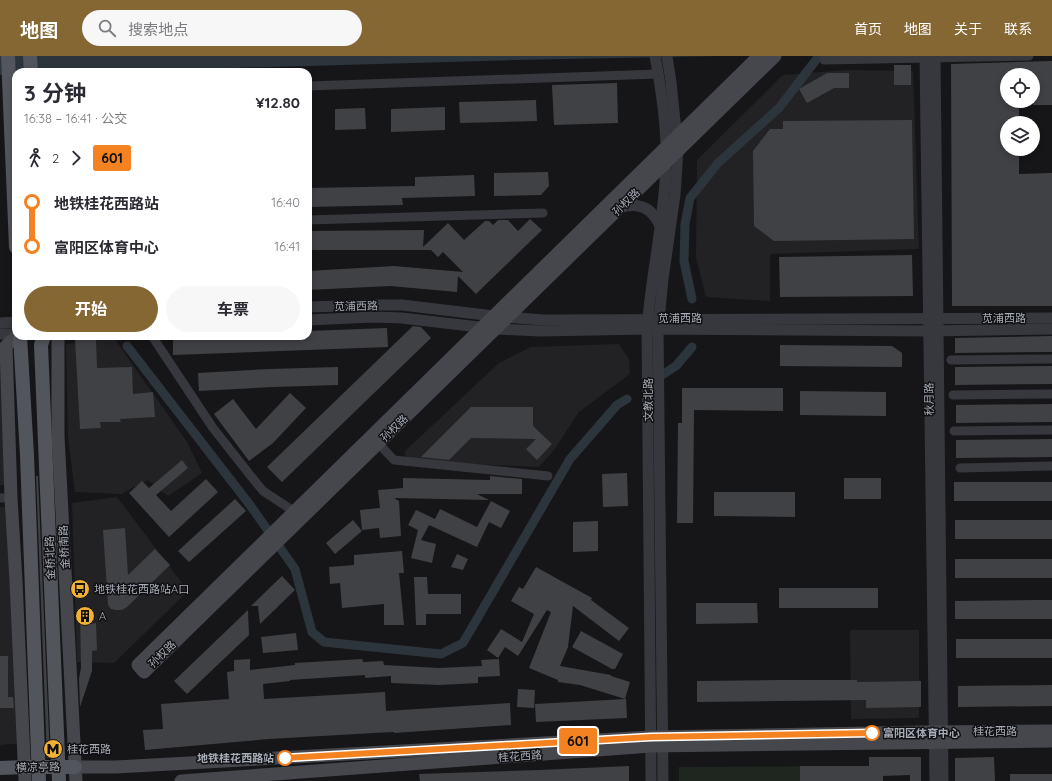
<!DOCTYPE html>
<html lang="zh">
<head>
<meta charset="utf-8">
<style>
  body { margin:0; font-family:Quicksand,"Noto Sans SC",sans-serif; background:#f7f7f7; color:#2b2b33; height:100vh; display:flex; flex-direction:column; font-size:15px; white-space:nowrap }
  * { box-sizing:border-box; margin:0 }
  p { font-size:13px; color:#7c7c81 }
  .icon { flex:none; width:22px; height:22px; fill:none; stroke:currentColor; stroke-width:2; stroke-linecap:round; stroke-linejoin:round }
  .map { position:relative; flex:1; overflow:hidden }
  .panel { position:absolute; left:12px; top:12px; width:300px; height:272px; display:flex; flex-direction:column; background:#fff; border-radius:12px; box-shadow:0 2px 6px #0003 }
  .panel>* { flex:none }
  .badge { padding:0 8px; border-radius:3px; font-size:14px; line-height:26px }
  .fabs { position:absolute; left:1000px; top:12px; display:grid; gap:8px }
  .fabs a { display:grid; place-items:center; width:40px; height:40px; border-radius:50%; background:#fff; box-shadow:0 2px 6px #0003; font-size:20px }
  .map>.badge { position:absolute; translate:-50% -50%; box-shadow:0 0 0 2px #fff }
  .legs { display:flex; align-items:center; gap:6px; height:44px; padding:0 12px; font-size:13px }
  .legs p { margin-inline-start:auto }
  .head { display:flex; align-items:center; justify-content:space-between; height:68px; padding:0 12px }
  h1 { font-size:22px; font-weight:700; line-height:30px }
  .cta { display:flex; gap:8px; margin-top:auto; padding:8px 12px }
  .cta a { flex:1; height:46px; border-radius:24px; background:#856733; color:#fff; font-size:16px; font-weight:700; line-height:46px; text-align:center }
  .cta a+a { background:#f7f7f7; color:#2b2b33 }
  ul { padding:0 12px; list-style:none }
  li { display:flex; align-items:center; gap:14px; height:44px; font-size:15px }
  li i { display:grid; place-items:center; width:6px; height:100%; margin:0 5px; background:currentColor }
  li i::after { content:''; width:10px; height:10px; margin:-5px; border:3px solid; border-radius:50%; background:#fff }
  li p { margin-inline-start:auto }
  li:first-child i { background:linear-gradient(#0000 50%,currentColor 0) }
  li:last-child i { background:linear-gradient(currentColor 50%,#0000 0) }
  header { display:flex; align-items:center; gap:24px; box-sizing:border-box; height:56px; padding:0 20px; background:#856733; color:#fff }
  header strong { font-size:19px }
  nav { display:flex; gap:22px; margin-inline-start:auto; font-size:14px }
  .search { width:280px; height:36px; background:#f7f7f7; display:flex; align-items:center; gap:10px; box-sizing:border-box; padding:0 14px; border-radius:22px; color:#7c7c81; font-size:15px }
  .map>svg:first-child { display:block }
</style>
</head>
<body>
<header>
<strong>地图</strong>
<div class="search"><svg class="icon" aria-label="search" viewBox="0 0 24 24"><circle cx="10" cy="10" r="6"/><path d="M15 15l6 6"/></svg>搜索地点</div>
<nav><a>首页</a><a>地图</a><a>关于</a><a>联系</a></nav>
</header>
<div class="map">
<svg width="1052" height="725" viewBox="0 0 1052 725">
  <rect width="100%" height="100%" fill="#161618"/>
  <g fill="#222225">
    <polygon points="847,14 913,15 919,193 770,198 770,245 706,241 696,201 697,104 783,19"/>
    <polygon points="114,282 187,386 202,417 168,440 148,424 121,438 75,436 68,381 66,288"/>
    <polygon points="0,285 8,429 0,429"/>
    <polygon points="619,288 629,303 630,318 579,356 554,394 539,411 408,405 404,396 499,307 531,291"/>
    <polygon points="117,441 188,535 114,607 77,606 72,447"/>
    <polygon points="0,451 10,451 22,687 0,689"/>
    <polygon points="850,574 919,574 919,662 851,663"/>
  </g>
  <polygon fill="#1e261f" points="860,710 859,725 679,725 679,711"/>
  <polygon fill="#2c353c" points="0,0 717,0 515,4 93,16 16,16 16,18 0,19"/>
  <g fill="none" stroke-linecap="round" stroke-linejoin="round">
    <g stroke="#2c353c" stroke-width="9">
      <polyline points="692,243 684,205 685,168 690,142 718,107 779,52 819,0"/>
      <polyline points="127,290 250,449 295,513 312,576 324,586 441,598 463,587 570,403 617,349 627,343"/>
      <polyline points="662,319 676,310 692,291"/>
    </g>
  </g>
  <g fill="#404145">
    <polygon points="1052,5 1052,49 1033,49 1033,19 1007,19 1007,45 1019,45 1019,67 1007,67 1007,93 1019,93 1019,118 1052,117 1052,250 952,250 951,8"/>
    <rect x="894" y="9" width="17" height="20"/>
    <polygon points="827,17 849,17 849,32 834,32 807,47 799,33"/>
    <polygon points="617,27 618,67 554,69 552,29"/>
    <polygon points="536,44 537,65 460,67 459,46"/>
    <polygon points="445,51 445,74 391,76 391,53"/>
    <polygon points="365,52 366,73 335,74 335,53"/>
    <polygon points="912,64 914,183 774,185 754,170 753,95 770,73 783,73 783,65"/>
    <polygon points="548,116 549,130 541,139 494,140 494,117"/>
    <polygon points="474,119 475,140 402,142 403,149 308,151 308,132 415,130 415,121"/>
    <polygon points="530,163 542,174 476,238 458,220 457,236 390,230 308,234 308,215 394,210 463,216 443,196 438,201 431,194 308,194 308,175 424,174 423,191 448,167 464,184 485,165 489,165 493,169 498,164 508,164 518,175"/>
    <polygon points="912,199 913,240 780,241 779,201"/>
    <polygon points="413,270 421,271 431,282 282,426 267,411"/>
    <polygon points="387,272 388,291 173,299 173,281 308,280 308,275"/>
    <polygon points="1052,280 1052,296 955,297 955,282"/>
    <polygon points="96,282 97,312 132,311 133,338 153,336 155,361 120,363 121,366 100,366 101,372 80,373 75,283"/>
    <polygon points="780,289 892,290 902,297 902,311 780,310"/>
    <polygon points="1052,310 1052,328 955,329 955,311"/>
    <polygon points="338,311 338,329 273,331 199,335 198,317 269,313"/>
    <polygon points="682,332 783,332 783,355 694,354 693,467 677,467 678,367 682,367"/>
    <polygon points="800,335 886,336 886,360 800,359"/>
    <polygon points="290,337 306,352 273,387 249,405 214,358 233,343 256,373"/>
    <polygon points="1052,348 1052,366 956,367 956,349"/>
    <polygon points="471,351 533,351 533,370 552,388 537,404 526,393 536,383 471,382 449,404 421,401"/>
    <polygon points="1052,383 1052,401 956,402 956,384"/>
    <polygon points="182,404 188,412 156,439 171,455 206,423 218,436 169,481 129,437 142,425 149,432"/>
    <polygon points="627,417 628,450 603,451 602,418"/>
    <polygon points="36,420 38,420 50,702 47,702"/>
    <polygon points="490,420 522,423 522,438 477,438 489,444 394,442 399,445 401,480 380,482 379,472 362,474 360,454 380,452 378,434 403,432 403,422 490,424"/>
    <rect x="844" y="422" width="37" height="21"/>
    <rect x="954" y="426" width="98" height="19"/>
    <polygon points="714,436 795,436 795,461 714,460"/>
    <polygon points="235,443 246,455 189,506 178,495"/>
    <polygon points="491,445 510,455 501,472 489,466 477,491 429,469 421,484 436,488 432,507 411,502 418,474 408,469 416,454 435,463 440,453 477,471"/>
    <polygon points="353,464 362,475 335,498 326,487"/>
    <rect x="955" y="464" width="97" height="19"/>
    <polygon points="598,465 598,495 573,496 573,466"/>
    <polygon points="125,472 128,519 155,493 170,509 127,551 122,554 116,554 111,553 108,549 103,474"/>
    <polygon points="402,495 404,517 399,517 404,569 384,569 384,548 342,552 340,527 330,528 329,511 354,509 354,499"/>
    <polygon points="457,498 468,503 463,514 451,511"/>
    <rect x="955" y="503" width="97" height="19"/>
    <polygon points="536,511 592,542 591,544 629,572 619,585 573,550 568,591 560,610 611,619 611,620 630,626 625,643 580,629 558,626 558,624 529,612 551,556 547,554 518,600 505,591 498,602 487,594 501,573 522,586 534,558 511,545 519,531 523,533"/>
    <polygon points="282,520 295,534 260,568 258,550 251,550"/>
    <polygon points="414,521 427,521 428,538 461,538 461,558 426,558 426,569 416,569"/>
    <rect x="779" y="532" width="99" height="20"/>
    <polygon points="1037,544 1052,544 1052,563 955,563 955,545"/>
    <polygon points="696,547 757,547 758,567 696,568"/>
    <polygon points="80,553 90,553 91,568 96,567 97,594 92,595 92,615 80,651 79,623 81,612"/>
    <polygon points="248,554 249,579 187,638 174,625"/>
    <polygon points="581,575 623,598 615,613 612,613 572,591"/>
    <polygon points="296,577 298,594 263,597 261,581"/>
    <rect x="956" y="583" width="96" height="19"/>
    <polygon points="0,600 8,600 8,641 13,641 14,652 0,652"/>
    <polygon points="250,603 250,614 295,609 295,607 362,603 363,606 383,605 384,609 439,612 482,610 481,604 499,603 500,620 478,621 478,627 439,629 391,627 391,620 365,622 365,619 290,624 290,625 263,628 264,643 385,636 386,655 510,647 511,669 394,677 394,676 374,677 269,683 145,694 143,674 163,673 161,648 229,643 227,616 234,615 234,604"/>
    <polygon points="778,624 857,624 857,626 921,625 921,651 866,652 866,644 697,646 697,625"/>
    <polygon points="1052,629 1052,650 958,651 958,630"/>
    <polygon points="518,633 535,634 534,652 517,651"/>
    <polygon points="626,643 627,662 536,666 535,648"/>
    <polygon points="869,701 921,701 921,725 910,725 910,719 883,720 883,725 800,725 800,710 869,710"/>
    <polygon points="994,701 995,725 955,725 955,702"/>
    <polygon points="629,710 629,725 420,725 419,718 539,714"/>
    <rect x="1010" y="718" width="42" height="7"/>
  </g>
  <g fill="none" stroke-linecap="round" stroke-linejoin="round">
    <g stroke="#3d3f44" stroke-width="1.5" stroke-dasharray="2 3" stroke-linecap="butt">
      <polyline points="86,556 86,580"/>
      <polyline points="87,591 94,591 93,573"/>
      <polyline points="3,602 3,626"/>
    </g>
    <g stroke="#37383d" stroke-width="9">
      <polyline points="824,4 1029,0"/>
      <polyline points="308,30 658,18"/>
      <polyline points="308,164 543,157"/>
      <polyline points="152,280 213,372 250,419 263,435 295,456"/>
      <polyline points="951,304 1052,303"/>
      <polyline points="953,339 1052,338"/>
      <polyline points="954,375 1052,374"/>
      <polyline points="378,387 394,404 548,420"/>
      <polyline points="960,412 1052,410"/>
      <polyline points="0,442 11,442"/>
    </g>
    <g stroke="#37383d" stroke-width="11">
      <polyline points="925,0 935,725"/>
      <polyline points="935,0 943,725"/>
      <path d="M619,152C638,146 652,151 660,170"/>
      <polyline points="308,251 374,249 402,249 494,260 543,264 1052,262"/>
      <polyline points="308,264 373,261 402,262 496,273 541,275 647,273 928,275 1052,273"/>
      <polyline points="0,267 16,266"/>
      <polyline points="0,278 16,278"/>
      <path d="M651,725L647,273C651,217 665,162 666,106C667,74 661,32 655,0"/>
      <polyline points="663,725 658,274 663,223 675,139 678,94 671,26 667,0"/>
    </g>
    <g stroke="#45474d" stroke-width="13">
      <polyline points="759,0 138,609 144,616 775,0"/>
      <polyline points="17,280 6,290 11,442 16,525 25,725"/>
      <polyline points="58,280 58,380 76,725"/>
      <polyline points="75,711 116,711 651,681 923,676 1052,675"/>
      <polyline points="181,725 651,690 1052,685"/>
    </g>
    <g stroke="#53555c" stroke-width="14">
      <polyline points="8,0 16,191"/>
      <polyline points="30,0 31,16"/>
      <polyline points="20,280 27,399 39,725"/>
      <polyline points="44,280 41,289 59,725"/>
      <polyline points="0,712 25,711 75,711"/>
    </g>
  </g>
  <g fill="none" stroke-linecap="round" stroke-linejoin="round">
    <defs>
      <polyline id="line-1" points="285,702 651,681 872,677"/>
    </defs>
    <use href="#line-1" stroke="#fff" stroke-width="9"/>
    <use href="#line-1" stroke="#f58220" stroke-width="6"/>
  </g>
  <defs>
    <symbol id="bus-disc" viewBox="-11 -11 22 22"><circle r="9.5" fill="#f2b134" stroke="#111113"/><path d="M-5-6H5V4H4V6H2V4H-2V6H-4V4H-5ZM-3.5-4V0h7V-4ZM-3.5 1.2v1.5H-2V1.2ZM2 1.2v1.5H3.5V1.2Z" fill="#111"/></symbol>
    <symbol id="building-disc" viewBox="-11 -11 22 22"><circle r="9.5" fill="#f2b134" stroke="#111113"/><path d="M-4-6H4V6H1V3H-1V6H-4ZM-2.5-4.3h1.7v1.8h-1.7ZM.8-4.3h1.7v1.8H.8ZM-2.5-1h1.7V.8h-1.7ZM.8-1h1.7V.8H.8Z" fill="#111"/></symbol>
    <symbol id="metro-disc" viewBox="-11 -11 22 22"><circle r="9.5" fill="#f2b134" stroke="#111113"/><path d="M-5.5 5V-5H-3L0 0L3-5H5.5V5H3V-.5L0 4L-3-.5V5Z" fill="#111"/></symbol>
  </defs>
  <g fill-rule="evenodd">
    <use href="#bus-disc" x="69" y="522" width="22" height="22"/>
    <use href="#building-disc" x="74" y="549" width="22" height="22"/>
    <use href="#metro-disc" x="42" y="682" width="22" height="22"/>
  </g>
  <g fill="#fff" stroke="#f58220" stroke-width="2">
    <circle cx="872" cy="677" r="7"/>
    <circle cx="285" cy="702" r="7"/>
  </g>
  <g text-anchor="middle" stroke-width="3" stroke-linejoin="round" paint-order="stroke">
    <g font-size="11" fill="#a8adb8" stroke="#111113">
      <text transform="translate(626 146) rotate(-44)" y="4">孙权路</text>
      <text transform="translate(356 250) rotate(-1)" y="4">苋浦西路</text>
      <text x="680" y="266">苋浦西路</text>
      <text x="1004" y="266">苋浦西路</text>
      <text transform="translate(929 343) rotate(-91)" y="4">秋月路</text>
      <text transform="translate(648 344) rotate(-90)" y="4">文教北路</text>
      <text transform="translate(394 372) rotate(-44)" y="4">孙权路</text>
      <text transform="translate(64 491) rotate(-93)" y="4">金桥南路</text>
      <text transform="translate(50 502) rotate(-92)" y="4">金桥北路</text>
      <text transform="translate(162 598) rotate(-44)" y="4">孙权路</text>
      <text x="995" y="679">桂花西路</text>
      <text transform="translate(520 700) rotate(-4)" y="4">桂花西路</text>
      <text transform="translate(38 711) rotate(-1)" y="4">横凉亭路</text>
    </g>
    <g font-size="11" fill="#a8adb8" stroke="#111113" text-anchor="start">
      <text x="94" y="537">地铁桂花西路站A口</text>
      <text x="99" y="564">A</text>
      <text x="67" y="697">桂花西路</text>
    </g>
    <g font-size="11" font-weight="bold" fill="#a8adb8" stroke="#111113" text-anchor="start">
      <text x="883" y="681">富阳区体育中心</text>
      <text x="274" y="706" text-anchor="end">地铁桂花西路站</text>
    </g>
  </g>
</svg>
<div class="fabs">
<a><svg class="icon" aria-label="locate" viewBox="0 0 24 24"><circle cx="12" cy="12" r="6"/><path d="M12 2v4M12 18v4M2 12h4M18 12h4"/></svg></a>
<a><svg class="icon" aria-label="layers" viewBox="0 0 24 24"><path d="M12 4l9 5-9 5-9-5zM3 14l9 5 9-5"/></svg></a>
</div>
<b class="badge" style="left:578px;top:685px;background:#f58220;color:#111">601</b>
<section class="panel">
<div class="head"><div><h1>3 分钟</h1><p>16:38 – 16:41 · 公交</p></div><b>¥12.80</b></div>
<div class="legs"><svg class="icon" aria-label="walk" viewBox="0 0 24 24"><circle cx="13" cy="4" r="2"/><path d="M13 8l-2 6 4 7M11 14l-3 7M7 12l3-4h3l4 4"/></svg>2<svg class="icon" aria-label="forward" viewBox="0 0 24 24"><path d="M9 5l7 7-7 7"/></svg><b class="badge" style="background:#f58220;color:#111">601</b></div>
<ul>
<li><i style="color:#f58220"></i><b>地铁桂花西路站</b><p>16:40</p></li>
<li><i style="color:#f58220"></i><b>富阳区体育中心</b><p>16:41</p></li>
</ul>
<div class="cta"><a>开始</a><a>车票</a></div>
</section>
</div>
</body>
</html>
